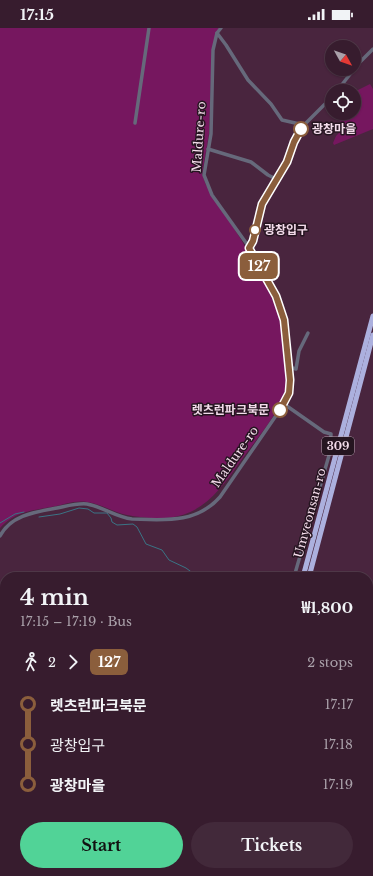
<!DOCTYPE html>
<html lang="en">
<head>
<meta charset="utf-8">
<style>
  body { margin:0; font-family:"Libre Baskerville","Noto Sans KR",serif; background:#42293a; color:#f1f3f6; height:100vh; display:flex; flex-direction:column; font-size:15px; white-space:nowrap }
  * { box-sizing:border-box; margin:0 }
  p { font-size:13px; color:#aaa1aa }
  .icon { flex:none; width:22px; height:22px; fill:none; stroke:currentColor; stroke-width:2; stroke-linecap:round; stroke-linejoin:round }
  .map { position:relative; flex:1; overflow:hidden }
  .details { position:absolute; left:0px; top:544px; width:373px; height:304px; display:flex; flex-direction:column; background:#371c2e; border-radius:16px 16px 0 0; box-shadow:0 1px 3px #0004,0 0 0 1px #513a4a }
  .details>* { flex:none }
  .badge { padding:0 8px; border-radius:6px; font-size:14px; line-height:26px }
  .needle { width:26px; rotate:130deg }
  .fabs { position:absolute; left:325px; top:12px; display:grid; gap:8px }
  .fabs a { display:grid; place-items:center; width:36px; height:36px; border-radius:50%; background:#371c2e; box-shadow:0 1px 3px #0004,0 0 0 1px #513a4a; font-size:20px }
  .map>.badge { position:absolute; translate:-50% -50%; box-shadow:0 0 0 2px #fff }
  .legs { display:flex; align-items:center; gap:6px; height:44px; padding:0 20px; font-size:13px }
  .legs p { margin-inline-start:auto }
  .overview { display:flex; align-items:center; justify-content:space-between; height:68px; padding:0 20px }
  h1 { font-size:22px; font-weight:700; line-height:30px }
  .primary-button { display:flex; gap:8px; margin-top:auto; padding:8px 20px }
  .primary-button a { flex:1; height:46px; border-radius:24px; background:#51d397; color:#111; font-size:16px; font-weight:700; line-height:46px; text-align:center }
  .primary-button a+a { background:#42293a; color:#f1f3f6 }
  ul { padding:0 20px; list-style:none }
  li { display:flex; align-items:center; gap:14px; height:40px; font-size:15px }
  li i { display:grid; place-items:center; width:6px; height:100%; margin:0 5px; background:currentColor }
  li i::after { content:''; width:10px; height:10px; margin:-5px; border:3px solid; border-radius:50%; background:#371c2e }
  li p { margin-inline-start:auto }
  li:first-child i { background:linear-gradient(#0000 50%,currentColor 0) }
  li:last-child i { background:linear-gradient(currentColor 50%,#0000 0) }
  .status { display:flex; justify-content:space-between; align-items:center; height:28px; padding:0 20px; background:#371c2e; direction:ltr }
  .status svg { height:11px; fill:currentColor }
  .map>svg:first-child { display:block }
</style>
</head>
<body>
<div class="status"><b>17:15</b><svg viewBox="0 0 49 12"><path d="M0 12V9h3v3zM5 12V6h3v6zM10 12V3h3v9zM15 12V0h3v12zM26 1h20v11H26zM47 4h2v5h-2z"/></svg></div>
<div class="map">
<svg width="373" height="848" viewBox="0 0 373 848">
  <rect width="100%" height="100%" fill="#49253e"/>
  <polygon fill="#572e4a" points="368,685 373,690 373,754 368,750"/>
  <g fill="#76175f">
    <path d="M0,0H219L212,22L209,106L202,146L206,157C227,189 248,220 265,255C271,269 278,282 281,297C284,306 284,315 285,324C287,338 288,349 285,363C279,386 254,414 240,434C220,462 203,487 166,490C157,491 136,489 127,487C113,484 101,476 87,474C74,472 64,477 51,479C30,483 16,483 0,500Z"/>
    <polygon points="370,56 373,61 373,101 334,117 333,115 336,108 344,100 336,85 354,85 354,64"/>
    <polygon points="368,750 373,754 373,809 368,806"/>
    <polygon points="368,824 373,827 373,841 368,837"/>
    <polygon points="284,843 304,843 306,848 283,848"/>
  </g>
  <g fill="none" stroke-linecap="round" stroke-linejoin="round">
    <g stroke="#3a7485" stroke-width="1">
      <polyline points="39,489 60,486 79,480 88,481 94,485 107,485 111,490 112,494 117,497 133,496 137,499 146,516 162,522 169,532 186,540 198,549"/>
      <polyline points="0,495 15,486 24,484"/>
      <polyline points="368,789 373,790"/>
      <polyline points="184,843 186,845 191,848"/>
      <polyline points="0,846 18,846 20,848"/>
      <polyline points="160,848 162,843"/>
    </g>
    <g stroke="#624058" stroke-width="5" stroke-dasharray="5 2.5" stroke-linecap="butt">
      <polyline points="368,811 373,815"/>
      <polyline points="368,816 373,819"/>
    </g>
    <g stroke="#66697b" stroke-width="3.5">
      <polyline points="217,5 226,17 248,52 271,76 282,92 304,97"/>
      <polyline points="337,63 358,36 373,21"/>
      <polyline points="135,95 149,0"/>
      <polyline points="208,121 251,134 268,147 276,151"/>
      <polyline points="249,219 253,213 262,176 287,134 294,114 304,97 332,69"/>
      <polyline points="289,339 296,341 299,323 308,305"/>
      <polyline points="284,376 324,404 331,406 330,424 294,549"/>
      <path d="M0,508C11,487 35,484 57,480C67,478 77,475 87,476C103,479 116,489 132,491C164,492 196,496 220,469L284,376L289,365V339L284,292L276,268L249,219L212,167L204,147L211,106L213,22L217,5L221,0"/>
      <polyline points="0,604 5,612"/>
      <polyline points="368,662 373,652"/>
      <polyline points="368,670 373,660"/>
      <polyline points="0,685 5,673"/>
      <polyline points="309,843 312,848"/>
      <polyline points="211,848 212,843"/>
    </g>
    <g stroke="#acb0de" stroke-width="5">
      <polyline points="303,549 373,288"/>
      <polyline points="309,549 373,307"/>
    </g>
  </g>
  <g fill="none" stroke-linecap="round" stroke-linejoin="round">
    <defs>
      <polyline id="line-1" points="280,382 289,365 290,352 284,292 276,268 249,220 253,213 262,176 287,134 294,114 301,101"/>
    </defs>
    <use href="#line-1" stroke="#fff" stroke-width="9"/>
    <use href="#line-1" stroke="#8b5e3c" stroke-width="6"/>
  </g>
  <g fill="#fff" stroke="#8b5e3c" stroke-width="2">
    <circle cx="301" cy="101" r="7"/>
    <circle cx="255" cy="202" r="5"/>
    <circle cx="280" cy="382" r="7"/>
  </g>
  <g text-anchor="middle" stroke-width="3" stroke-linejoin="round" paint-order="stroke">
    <rect fill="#251520" stroke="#b5a0ad" stroke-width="1" x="322" y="409" width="32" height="18" rx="3"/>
    <g font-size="11" font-weight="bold" fill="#f3dbea">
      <text x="338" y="422">309</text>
    </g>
    <g font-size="12" font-weight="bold" fill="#f3dbea" stroke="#251520" text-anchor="start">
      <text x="312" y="105">광창마을</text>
      <text x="264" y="206">광창입구</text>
      <text x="269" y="386" text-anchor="end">렛츠런파크북문</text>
    </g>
    <g font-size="12" fill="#f3dbea" stroke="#251520">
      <text transform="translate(199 109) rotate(-86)" y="4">Maldure-ro</text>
      <text transform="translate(235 429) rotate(-55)" y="4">Maldure-ro</text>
      <text transform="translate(310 485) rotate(-75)" y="4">Umyeonsan-ro</text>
    </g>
  </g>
</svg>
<div class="fabs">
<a><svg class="needle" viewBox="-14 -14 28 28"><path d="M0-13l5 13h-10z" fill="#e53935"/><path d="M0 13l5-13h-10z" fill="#aaa1aa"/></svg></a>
<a><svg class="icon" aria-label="locate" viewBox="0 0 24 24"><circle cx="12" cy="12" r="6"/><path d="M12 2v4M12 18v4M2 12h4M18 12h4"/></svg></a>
</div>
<b class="badge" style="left:259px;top:238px;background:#8b5e3c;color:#fff">127</b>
<section class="details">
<div class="overview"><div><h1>4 min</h1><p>17:15 – 17:19 · Bus</p></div><b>₩1,800</b></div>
<div class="legs"><svg class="icon" aria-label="walk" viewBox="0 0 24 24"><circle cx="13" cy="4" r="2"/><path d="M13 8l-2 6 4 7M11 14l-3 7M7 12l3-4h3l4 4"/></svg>2<svg class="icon" aria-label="forward" viewBox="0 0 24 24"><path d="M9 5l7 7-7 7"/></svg><b class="badge" style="background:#8b5e3c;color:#fff">127</b><p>2 stops</p></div>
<ul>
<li><i style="color:#8b5e3c"></i><b>렛츠런파크북문</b><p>17:17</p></li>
<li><i style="color:#8b5e3c"></i><span>광창입구</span><p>17:18</p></li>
<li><i style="color:#8b5e3c"></i><b>광창마을</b><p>17:19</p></li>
</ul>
<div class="primary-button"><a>Start</a><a>Tickets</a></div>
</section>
</div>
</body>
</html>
